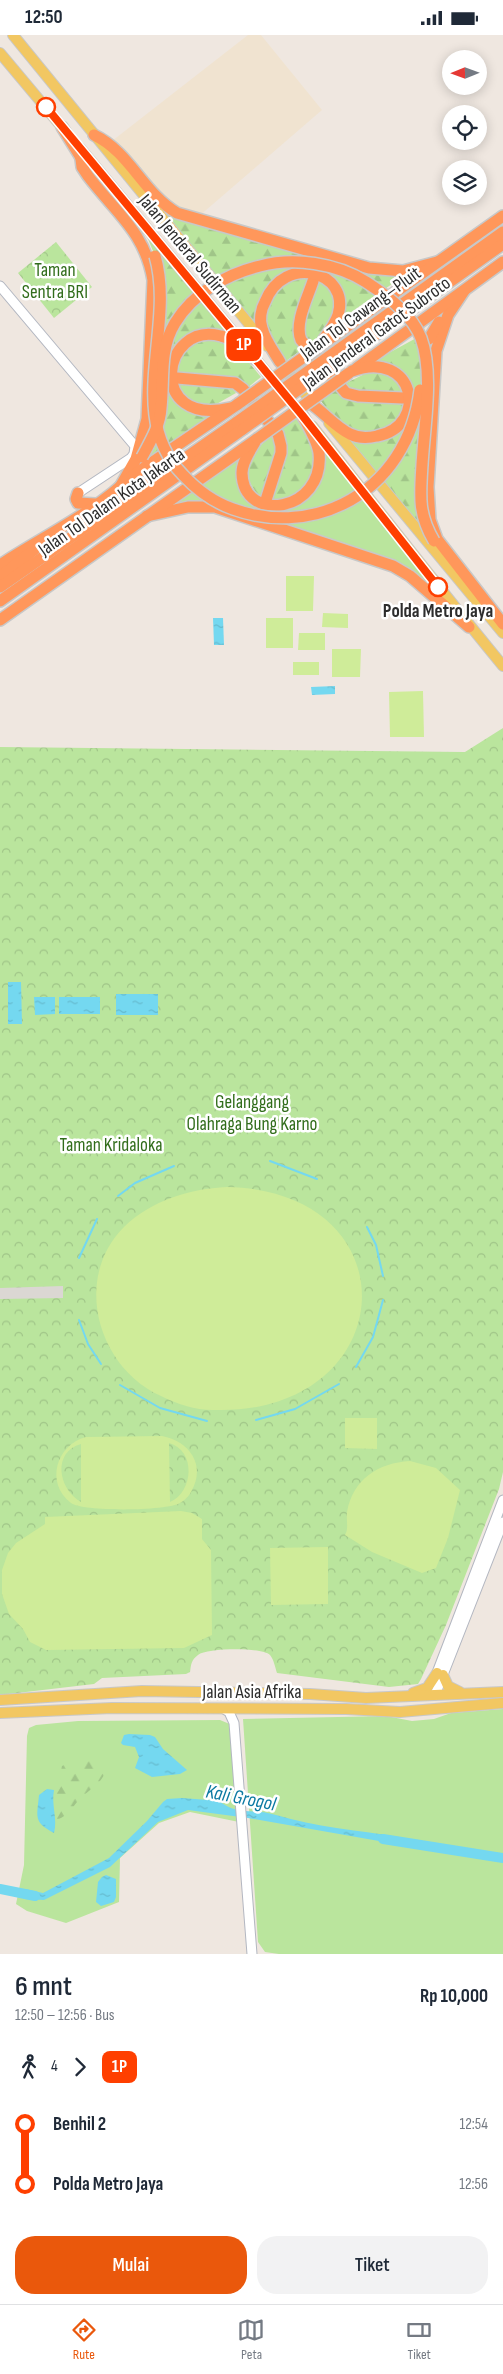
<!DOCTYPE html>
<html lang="id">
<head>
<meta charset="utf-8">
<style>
  body { margin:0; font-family:"Sofia Sans Condensed",sans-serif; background:#f2f2f3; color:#1f2937; height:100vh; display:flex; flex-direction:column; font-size:19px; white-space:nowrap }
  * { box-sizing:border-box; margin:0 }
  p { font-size:16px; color:#747a83 }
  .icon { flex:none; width:28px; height:28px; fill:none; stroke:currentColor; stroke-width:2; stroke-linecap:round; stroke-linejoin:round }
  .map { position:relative; height:1919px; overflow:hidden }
  .sheet { display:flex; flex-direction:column; background:#fff; flex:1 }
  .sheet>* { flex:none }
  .badge { padding:0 10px; border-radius:8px; font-size:18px; line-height:32px }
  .needle { width:32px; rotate:269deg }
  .fabs { position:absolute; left:442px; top:15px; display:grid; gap:10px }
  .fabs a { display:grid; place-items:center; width:45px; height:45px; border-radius:50%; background:#fff; box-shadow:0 2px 12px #0003; font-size:25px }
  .map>.badge { position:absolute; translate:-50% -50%; box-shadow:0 0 0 2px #fff }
  .legs { display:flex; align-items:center; gap:8px; height:55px; padding:0 15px; font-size:16px }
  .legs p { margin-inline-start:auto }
  .head { display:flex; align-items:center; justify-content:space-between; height:85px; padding:0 15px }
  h1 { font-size:28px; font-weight:600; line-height:38px }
  .cta { display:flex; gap:10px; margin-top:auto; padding:10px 15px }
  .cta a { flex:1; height:58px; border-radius:20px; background:#ea580c; color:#fff; font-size:20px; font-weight:600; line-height:58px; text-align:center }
  .cta a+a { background:#f2f2f3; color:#1f2937 }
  ul { padding:0 15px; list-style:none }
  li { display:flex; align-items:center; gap:18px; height:60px; font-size:19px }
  li i { display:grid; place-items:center; width:8px; height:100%; margin:0 6px; background:currentColor }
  li i::after { content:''; width:12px; height:12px; margin:-6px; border:4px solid; border-radius:50%; background:#fff }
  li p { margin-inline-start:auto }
  li:first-child i { background:linear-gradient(#0000 50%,currentColor 0) }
  li:last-child i { background:linear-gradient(currentColor 50%,#0000 0) }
  .status { display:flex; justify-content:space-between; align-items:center; height:35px; padding:0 25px; background:#fff; direction:ltr }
  .status svg { height:14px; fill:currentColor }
  .tabs { display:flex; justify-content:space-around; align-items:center; height:70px; border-top:1px solid #e0e1e3; background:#fff; font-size:14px; color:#747a83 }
  .tabs a { display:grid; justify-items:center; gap:2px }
  .tabs .active { color:#ea580c }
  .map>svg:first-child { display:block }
</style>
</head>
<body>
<div class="status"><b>12:50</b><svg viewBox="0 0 49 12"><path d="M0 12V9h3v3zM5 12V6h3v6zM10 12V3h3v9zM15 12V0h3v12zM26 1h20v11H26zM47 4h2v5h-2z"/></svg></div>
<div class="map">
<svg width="503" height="1919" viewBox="0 0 503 1919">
  <defs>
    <pattern id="forest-firs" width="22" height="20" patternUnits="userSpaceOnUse" patternTransform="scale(1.25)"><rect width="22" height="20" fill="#bae59d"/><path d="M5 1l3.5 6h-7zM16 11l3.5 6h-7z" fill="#a0c588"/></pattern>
    <pattern id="park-crowns" width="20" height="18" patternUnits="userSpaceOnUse" patternTransform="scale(1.25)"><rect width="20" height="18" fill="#bae59d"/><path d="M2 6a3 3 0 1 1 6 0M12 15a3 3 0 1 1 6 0" fill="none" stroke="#a0c588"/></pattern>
    <pattern id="water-ripples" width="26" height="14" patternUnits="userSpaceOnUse" patternTransform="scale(1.25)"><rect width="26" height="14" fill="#74d8f0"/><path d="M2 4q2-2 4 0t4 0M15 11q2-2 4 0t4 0" fill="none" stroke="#65bace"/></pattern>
  </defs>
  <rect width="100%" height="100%" fill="#efe7e0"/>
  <polygon fill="#f0e3d0" points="248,0 261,0 322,75 198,182 167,169 112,106"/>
  <g fill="#bae59d">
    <polygon points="323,413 410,520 438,560 409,536 213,470 173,471 243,421 244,458 322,437"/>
    <polygon points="503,1674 503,1919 279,1919 265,1917 258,1907 243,1684 386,1681 412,1686 434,1684 451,1678"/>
    <polygon points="220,1685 232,1690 239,1787 190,1777 159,1788 120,1823 119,1867 66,1888 27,1876 16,1869 24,1830 27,1701 29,1693 36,1690 78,1686"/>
  </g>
  <g fill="url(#forest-firs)">
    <path d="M159,174L235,199L322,219L411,236L341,284L340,254L301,232C267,240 257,261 257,293Z"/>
    <polygon points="144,194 236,300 201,301 174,324 178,363 220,375 132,441 154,400 155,221"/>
    <path d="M312,241L302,271L304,313L286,326C272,309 259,289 267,266C269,259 277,253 281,247Z"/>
    <path d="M317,244C322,248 329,252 332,257C342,275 324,299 310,309C296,293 312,261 317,244Z"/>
    <polygon points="420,301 425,315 420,459 443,521 348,403 391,399 412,357 374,326"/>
    <path d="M218,305L237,313L261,342L246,354L175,341C179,313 192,306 218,305Z"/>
    <polygon points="375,334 399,345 405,359 354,358 342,350"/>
    <polygon points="175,348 232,353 236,358 213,371 191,369"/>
    <path d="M338,353L404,366C403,391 368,404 348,392C336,385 328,375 320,365Z"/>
    <polygon points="296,382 313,407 314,437 304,455 297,460 270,468 278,395"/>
    <path d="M273,399L278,409L263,465C236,438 248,421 273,399Z"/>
    <path d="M94,1722L107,1730C105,1747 92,1752 80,1764C70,1774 72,1778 57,1785L54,1767L62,1731L79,1723Z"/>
  </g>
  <g fill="url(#park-crowns)">
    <polygon points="56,207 92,252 54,283 18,238"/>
    <path d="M503,693V1437L499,1454L446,1590L421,1644L418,1649L389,1652L277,1638C275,1632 274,1625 270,1620C261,1612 207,1613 198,1620C191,1625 191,1630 190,1637L186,1639L102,1643L94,1649L0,1660V712L465,717Z"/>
  </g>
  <g fill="#cfec99" fill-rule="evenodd">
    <polygon points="286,541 314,541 313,576 286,576"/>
    <polygon points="323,578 348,579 348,593 322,592"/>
    <rect x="266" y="583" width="27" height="30"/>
    <polygon points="299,598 325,598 325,615 298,615"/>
    <polygon points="332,614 361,614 360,642 332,642"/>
    <rect x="293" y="627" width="26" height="13"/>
    <polygon points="423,656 424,702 390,702 389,657"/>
    <path d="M227,1152C416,1156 402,1381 213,1375C195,1375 177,1369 161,1361C98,1333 72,1244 124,1192C152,1165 189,1154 227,1152Z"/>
    <polygon points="345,1383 377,1383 377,1414 345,1413"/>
    <path d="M162,1401C189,1406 207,1430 191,1457C189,1461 184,1466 180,1468C168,1476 83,1477 71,1468C45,1448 56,1410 86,1402ZM169,1408C196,1415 194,1457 170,1467ZM81,1409V1467C58,1454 52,1417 81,1409Z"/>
    <path d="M410,1426L436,1433L460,1455L448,1503L436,1533L422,1538L372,1517L345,1500C349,1494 346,1485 347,1477C353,1444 378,1428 410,1426Z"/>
    <polygon points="181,1476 192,1478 202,1484 202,1504 211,1515 212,1600 184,1613 46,1615 30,1607 23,1594 9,1579 2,1559 2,1535 8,1518 16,1508 45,1489 45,1482"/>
    <polygon points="328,1512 328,1569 271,1570 270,1513"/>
  </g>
  <polygon fill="#dbd7d3" points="63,1251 63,1263 0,1264 0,1253"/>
  <g fill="url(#water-ripples)">
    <polygon points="213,583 223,583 224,610 214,610"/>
    <polygon points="335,651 335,659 312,660 311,652"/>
    <polygon points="8,947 21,947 22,989 8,989"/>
    <rect x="116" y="959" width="42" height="21"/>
    <polygon points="34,962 55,962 55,979 35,980"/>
    <rect x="59" y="962" width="41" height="17"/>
    <polygon points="129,1699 150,1700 155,1702 163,1714 187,1735 180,1739 152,1742 135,1733 139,1722 135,1712 123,1710 121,1708 124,1700"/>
    <path d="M47,1754L54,1755C51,1770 58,1784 54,1798C33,1787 37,1782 39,1760Z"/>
    <path d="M182,1763L208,1765L215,1763C239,1783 251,1772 276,1780C315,1792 358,1795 398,1802L396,1809L248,1783L188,1775L158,1787L110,1832L44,1865L24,1864L22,1860L25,1854L43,1858L109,1823L147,1786L163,1767L167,1764Z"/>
    <polygon points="106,1840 116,1844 116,1862 114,1867 101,1871 96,1867 98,1847 102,1842"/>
  </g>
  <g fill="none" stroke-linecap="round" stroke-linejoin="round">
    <g stroke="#74d8f0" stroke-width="2">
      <polyline points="270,1126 317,1144"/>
      <polyline points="118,1161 135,1148 174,1131"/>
      <polyline points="367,1192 376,1210 383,1241"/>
      <polyline points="79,1223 97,1184"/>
      <polyline points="79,1285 88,1309 101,1329"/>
      <polyline points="356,1332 373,1302 383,1265"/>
      <polyline points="120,1350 160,1373 207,1386"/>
      <polyline points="256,1385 295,1374 339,1349"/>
    </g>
    <g stroke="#74d8f0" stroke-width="10">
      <polyline points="383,1804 503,1823"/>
      <polyline points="0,1854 35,1861"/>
    </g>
    <defs>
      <g id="secondary">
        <polyline points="0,251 135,411 134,419 131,423 78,458"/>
        <polyline points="435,1643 503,1465"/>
        <polyline points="435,1660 503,1487"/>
        <polyline points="224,1674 229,1677 234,1688 252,1919"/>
      </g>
      <g id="primary">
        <polyline points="13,0 267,311"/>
        <polyline points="0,18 67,98"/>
        <polyline points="80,113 302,380"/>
        <polyline points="282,330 315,371"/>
        <polyline points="329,388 503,598"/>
        <path d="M312,391C375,471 438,552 503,631"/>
        <polyline points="443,1640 448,1651 460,1657"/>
        <polyline points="413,1658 427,1653 437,1638"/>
        <polyline points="0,1665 142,1656 310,1659 366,1663 503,1657"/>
        <polyline points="0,1678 112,1673 346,1674 400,1677 503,1668"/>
      </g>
      <g id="highway">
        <polyline points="62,92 85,129"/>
        <path d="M94,100C130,117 143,158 177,178L369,233L403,236L437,227"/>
        <path d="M81,124L82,132L88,141C116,178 145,197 153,245L147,384L136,424L119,454"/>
        <path d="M313,246C308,262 294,288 301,305L346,358L358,361L403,363"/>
        <polyline points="464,256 448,280 436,316 428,452 430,485 437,504 503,589"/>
        <polyline points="429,304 439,287"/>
        <polyline points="318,312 503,181"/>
        <polyline points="338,315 503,197"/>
        <polyline points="344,322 503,209"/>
        <path d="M280,327C274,317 265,305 262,293C259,285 261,274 265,267C284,218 351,236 338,280C335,289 329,297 324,304"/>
        <polyline points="357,333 503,227"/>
        <polyline points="177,343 235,348 243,354 278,399 281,411 281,418 266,465"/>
        <path d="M314,371C326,380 337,393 350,399C358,403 368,403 377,401C430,391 415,313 352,336"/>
        <path d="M230,373C146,393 161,285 221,301C235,304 245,315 255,324"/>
        <path d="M255,407C250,416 242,427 242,438C243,490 325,477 319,418C317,405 309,392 302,380"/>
        <polyline points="78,458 76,464 78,468 95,469"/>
        <polyline points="147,481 188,472 215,472 393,531 410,541 469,592"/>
        <path d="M0,530C44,501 94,478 132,441L238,369"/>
        <polyline points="0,542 34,515"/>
        <polyline points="0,552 237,387"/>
        <polyline points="0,566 243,394"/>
        <polyline points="0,585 257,404"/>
      </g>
    </defs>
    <use href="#secondary" stroke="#b3b7c1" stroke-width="11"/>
    <use href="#primary" stroke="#c8c8c8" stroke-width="12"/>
    <use href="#highway" stroke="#c8c8c8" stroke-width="14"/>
    <use href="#secondary" stroke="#fff" stroke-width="9"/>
    <use href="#primary" stroke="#f2c762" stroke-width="10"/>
    <use href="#highway" stroke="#ff975b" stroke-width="11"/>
    <defs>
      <g id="highway-bridge">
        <path d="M155,221C176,292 124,380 183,440C197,455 213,467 233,474C269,487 308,486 343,469C388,447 414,404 420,355"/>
        <polyline points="238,369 318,312"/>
        <polyline points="237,387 338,315"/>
        <polyline points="243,394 344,322"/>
        <polyline points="257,404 349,338"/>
        <path d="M142,422C150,407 160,391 161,373C164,345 159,314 175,288C193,258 227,239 260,231C294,222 336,228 366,247C386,260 412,279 421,303C434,338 424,393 422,430C420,461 418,479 434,506"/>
      </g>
    </defs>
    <use href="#highway-bridge" stroke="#c8c8c8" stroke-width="14" stroke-linecap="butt"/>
    <use href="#highway-bridge" stroke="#ff975b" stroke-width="11"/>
  </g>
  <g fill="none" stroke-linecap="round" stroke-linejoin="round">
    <defs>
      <polyline id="line-1" points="46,72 302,380 438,552"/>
    </defs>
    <use href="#line-1" stroke="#fff" stroke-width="11"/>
    <use href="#line-1" stroke="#ff3f00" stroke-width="8"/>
  </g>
  <g fill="#fff" stroke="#ff3f00" stroke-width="2.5">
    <circle cx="46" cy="72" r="9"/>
    <circle cx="438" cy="552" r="9"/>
  </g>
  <g text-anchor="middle" stroke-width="5" stroke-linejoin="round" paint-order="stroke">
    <g font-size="19" fill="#2d2d2d" stroke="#fff">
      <text transform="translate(191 218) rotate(50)" y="7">Jalan Jenderal Sudirman</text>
      <text transform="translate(360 277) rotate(-36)" y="7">Jalan Tol Cawang–Pluit</text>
      <text transform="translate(376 297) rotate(-36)" y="7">Jalan Jenderal Gatot Subroto</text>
      <text transform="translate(111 466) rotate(-35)" y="7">Jalan Tol Dalam Kota Jakarta</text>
      <text x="252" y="1663">Jalan Asia Afrika</text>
    </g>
    <g font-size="19" fill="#316d1b" stroke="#fff">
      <text x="55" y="241">Taman<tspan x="55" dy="22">Sentra BRI</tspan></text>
      <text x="252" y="1073">Gelanggang<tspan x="252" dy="22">Olahraga Bung Karno</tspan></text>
      <text x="111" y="1116">Taman Kridaloka</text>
    </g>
    <g font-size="19" font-weight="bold" fill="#2d2d2d" stroke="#fff">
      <text x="438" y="582">Polda Metro Jaya</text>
    </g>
    <g font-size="20" font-style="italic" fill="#0c79a2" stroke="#fff">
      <text transform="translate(241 1762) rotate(11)" y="7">Kali Grogol</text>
    </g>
  </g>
</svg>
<div class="fabs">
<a><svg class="needle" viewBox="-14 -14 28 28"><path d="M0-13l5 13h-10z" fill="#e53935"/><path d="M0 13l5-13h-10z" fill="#747a83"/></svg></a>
<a><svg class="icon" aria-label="locate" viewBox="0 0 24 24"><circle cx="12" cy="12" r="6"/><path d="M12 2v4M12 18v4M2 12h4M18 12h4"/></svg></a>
<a><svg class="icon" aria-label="layers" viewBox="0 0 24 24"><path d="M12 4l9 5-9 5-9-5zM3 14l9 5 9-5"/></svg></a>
</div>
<b class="badge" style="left:244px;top:310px;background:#ff3f00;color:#fff">1P</b>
</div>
<section class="sheet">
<div class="head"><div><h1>6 mnt</h1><p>12:50 – 12:56 · Bus</p></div><b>Rp 10,000</b></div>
<div class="legs"><svg class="icon" aria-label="walk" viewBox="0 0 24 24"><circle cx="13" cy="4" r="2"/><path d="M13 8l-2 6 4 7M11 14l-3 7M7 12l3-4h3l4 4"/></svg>4<svg class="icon" aria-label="forward" viewBox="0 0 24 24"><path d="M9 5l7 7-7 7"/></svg><b class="badge" style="background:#ff3f00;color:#fff">1P</b></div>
<ul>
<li><i style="color:#ff3f00"></i><b>Benhil 2</b><p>12:54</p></li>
<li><i style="color:#ff3f00"></i><b>Polda Metro Jaya</b><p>12:56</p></li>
</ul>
<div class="cta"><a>Mulai</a><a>Tiket</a></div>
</section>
<nav class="tabs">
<a class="active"><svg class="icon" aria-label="directions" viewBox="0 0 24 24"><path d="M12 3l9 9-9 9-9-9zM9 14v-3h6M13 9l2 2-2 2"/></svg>Rute</a>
<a><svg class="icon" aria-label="map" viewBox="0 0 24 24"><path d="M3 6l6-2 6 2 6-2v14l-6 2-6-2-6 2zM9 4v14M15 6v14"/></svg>Peta</a>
<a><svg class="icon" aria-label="tickets" viewBox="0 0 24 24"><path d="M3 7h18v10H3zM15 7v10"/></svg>Tiket</a>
</nav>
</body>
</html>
